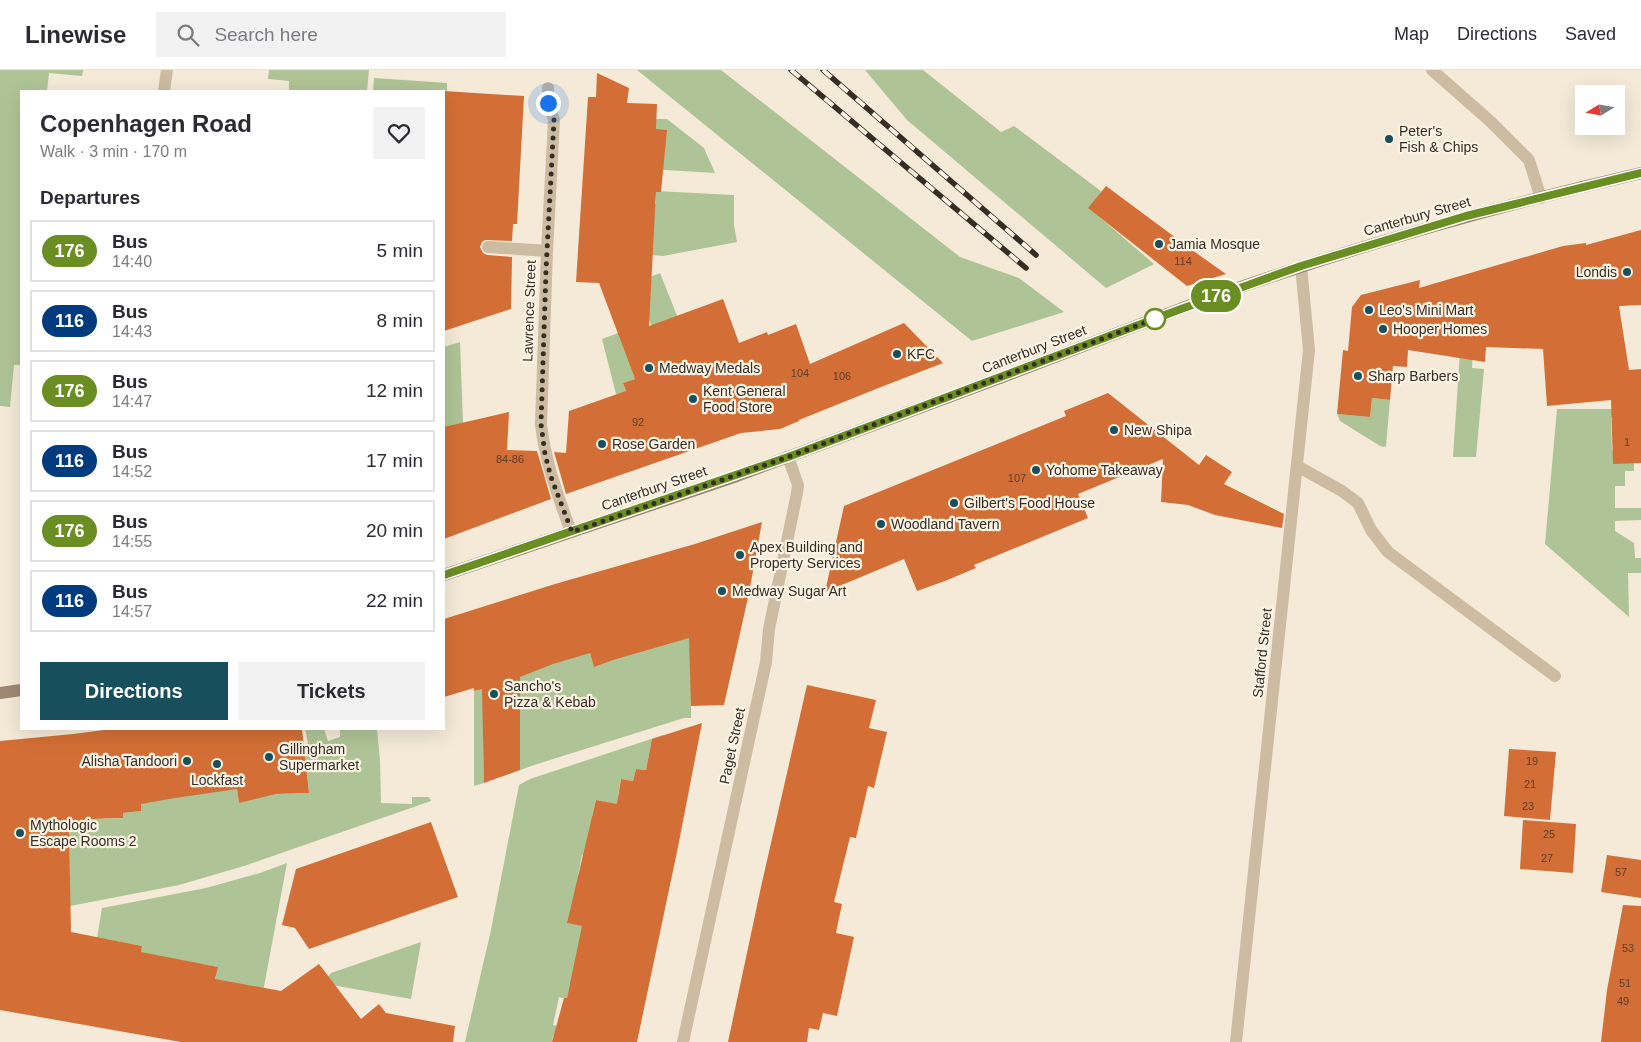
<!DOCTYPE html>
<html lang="en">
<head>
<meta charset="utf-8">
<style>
  body { margin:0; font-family:Arial,sans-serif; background:#f2f2f3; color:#2b2b33; height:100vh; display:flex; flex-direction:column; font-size:19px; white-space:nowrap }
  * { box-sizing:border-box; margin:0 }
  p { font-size:16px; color:#7c7c81 }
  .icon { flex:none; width:28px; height:28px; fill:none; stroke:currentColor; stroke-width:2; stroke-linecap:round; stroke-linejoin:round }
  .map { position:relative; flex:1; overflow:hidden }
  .details { position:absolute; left:20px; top:20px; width:425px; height:640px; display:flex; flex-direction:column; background:#fff; border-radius:0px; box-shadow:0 5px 20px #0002 }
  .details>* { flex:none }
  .badge { padding:0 10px; border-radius:16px; font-size:18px; line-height:32px }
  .needle { width:32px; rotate:259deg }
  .buttons { position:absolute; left:1575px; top:15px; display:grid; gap:10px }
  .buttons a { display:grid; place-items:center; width:50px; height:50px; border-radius:0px; background:#fff; box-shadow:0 5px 20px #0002; font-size:25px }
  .you { position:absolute; width:25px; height:25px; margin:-12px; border:4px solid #fff; border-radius:50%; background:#1a73e8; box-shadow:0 0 0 8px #1a73e833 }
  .map>.badge { position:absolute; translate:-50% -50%; box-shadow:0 0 0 2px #fff }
  h2 { padding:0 20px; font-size:19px; line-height:45px }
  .round { display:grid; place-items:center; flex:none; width:52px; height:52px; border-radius:0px; background:#f2f2f3 }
  .headline { display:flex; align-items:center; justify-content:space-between; height:85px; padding:0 20px }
  h1 { font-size:24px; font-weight:600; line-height:38px }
  .primary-button { display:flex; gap:10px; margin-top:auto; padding:10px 20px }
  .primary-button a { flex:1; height:58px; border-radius:0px; background:#174f5c; color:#fff; font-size:20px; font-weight:600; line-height:58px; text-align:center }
  .primary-button a+a { background:#f2f2f3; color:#2b2b33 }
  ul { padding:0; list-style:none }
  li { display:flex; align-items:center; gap:15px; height:62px; margin:0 10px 8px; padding:0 10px; border:2px solid #e1e1e2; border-radius:0px }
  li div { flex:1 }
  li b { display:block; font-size:19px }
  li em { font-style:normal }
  li .badge { min-width:55px; font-weight:700; text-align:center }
  header { display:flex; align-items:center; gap:30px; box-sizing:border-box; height:70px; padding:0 25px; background:#fff; border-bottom:1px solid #e1e1e2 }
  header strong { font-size:24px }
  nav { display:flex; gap:28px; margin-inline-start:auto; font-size:18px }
  .search { width:350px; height:45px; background:#f2f2f3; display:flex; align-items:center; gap:12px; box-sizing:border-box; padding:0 18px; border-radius:0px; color:#7c7c81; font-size:19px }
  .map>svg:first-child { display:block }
</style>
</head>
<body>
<header>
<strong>Linewise</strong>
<div class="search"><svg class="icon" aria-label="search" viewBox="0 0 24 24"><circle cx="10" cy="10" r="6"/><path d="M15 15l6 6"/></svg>Search here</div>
<nav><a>Map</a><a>Directions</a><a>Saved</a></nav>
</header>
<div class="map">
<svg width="1641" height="972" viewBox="0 0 1641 972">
  <rect width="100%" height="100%" fill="#f4ead7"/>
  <g fill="#afc496">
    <polygon points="0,0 83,0 82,6 49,3 47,21 21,21 21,295 14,295 10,337 0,336"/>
    <polygon points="269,0 369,0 367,21 289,21 289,11 268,9"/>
    <polygon points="637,0 721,0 960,187 1019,208 1064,242 972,271"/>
    <polygon points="865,0 923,0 1001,62 1014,56 1101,121 1095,143 1154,194 1106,218 907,50"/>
    <polygon points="374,8 447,13 447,21 373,21"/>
    <polygon points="656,49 667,49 704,78 715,103 632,98 634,58"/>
    <polygon points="656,121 734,125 734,155 737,172 663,186 652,185 629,133 656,134"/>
    <polygon points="660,203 690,278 663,287 635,213"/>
    <polygon points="618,263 635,309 623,313 633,341 623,345 616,324 602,269"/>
    <polygon points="460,272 463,353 449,410 444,412 444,277"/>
    <polygon points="1460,282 1473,283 1472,298 1484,299 1476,387 1453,387"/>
    <polygon points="1372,328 1390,330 1386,376 1384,377 1380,376 1340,351 1337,344 1370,347"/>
    <polygon points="1557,339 1641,339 1611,347 1612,381 1623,381 1634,389 1634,401 1625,401 1625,416 1615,416 1615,438 1641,438 1641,450 1615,451 1615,461 1634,473 1635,488 1641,488 1641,503 1628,503 1629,547 1545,474"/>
    <polygon points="692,526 691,648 684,648 534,695 501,707 500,666 520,603 583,561 594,596"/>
    <polygon points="485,618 483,651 484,713 474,716 474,621"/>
    <polygon points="305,659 324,659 328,671 340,667 340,660 343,659 377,659 380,690 381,733 412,734 412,727 429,727 431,731 244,796 179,815 70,836 69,756 85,756 86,739 99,710 103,749 123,748 123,743 141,741 139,701 237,718 239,733 260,699 279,724 309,723 304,675 308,673"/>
    <polygon points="663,665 661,676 651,674 646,700 636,699 633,711 621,709 618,725 638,739 596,730 592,746 599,748 625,794 582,785 578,805 596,809 571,836 568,853 593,858 582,915 570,913 567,929 559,927 553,955 588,963 580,972 553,966 552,972 465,972 491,860 519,715 530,709"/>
    <polygon points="287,793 260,938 215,911 217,897 201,894 135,913 142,876 106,869 96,874 102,838 206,818 260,803"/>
    <polygon points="421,872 411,929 326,914 328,907 331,903"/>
  </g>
  <g fill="#d36f36">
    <polygon points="597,3 629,18 627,33 657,34 656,59 667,60 661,122 656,122 649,256 723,229 739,273 767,262 768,265 796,254 810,294 904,253 943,293 876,319 799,350 799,351 780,359 741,363 566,424 554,382 566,383 569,341 626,321 623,313 635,309 599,213 576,212 588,27 596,27"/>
    <polygon points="444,21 524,26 517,154 513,154 512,171 485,170 482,172 480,177 483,183 487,185 512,187 511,239 444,261"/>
    <polygon points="1106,116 1199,185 1226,204 1187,216 1088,138"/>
    <polygon points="1641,160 1641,235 1619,236 1629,300 1641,299 1641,393 1613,394 1611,330 1547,336 1543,279 1486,277 1485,292 1408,280 1407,297 1393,296 1390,330 1372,328 1370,347 1337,344 1343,280 1348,281 1352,237 1361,225 1420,210 1419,218 1563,176 1586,173 1586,175"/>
    <polygon points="1108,323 1199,395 1206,385 1232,402 1224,414 1284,444 1282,458 1215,445 1188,435 1161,432 1163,389 1078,424 1088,448 974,495 976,498 945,511 917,521 904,489 825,522 844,436 1066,346 1064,341"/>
    <polygon points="509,342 507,380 537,381 551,429 444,469 444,357"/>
    <polygon points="762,452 749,523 724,635 691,636 689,568 613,590 594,597 590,583 553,594 520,607 520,700 484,713 482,619 474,621 474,618 444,627 444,549 555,514 695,474"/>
    <polygon points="807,615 876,630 869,658 887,662 874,718 868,716 856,768 850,767 834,832 842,834 836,863 854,867 837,946 823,943 819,960 809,958 807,972 728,972 761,817"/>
    <polygon points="702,653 678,777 637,972 552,972 564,928 567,928 582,856 567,853 596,730 617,734 621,709 633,711 636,699 646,700 652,669"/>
    <polygon points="112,659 302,659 309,723 276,724 239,733 237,719 175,728 141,734 141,741 123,743 123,748 86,749 85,756 69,756 71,862 142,876 141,882 218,897 215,909 281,921 319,894 361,949 379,934 386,943 455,956 453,972 181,972 0,940 0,671 73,664"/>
    <polygon points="1509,679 1556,682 1550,750 1504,746"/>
    <polygon points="1523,750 1576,754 1573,803 1520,799"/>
    <polygon points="431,752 458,827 309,879 295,858 282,855 296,799"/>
    <polygon points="1607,785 1641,790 1641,828 1601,822"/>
    <polygon points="1623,835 1641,836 1641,972 1601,972 1607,920"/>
  </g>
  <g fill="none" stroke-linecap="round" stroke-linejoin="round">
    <g stroke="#cdbba2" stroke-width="12">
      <polyline points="488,177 547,181"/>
      <polyline points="1297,396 1342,421 1358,433 1371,460 1388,482 1555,606"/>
    </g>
    <g stroke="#cdbba2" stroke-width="12">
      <polyline points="1432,0 1490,51 1529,90 1541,128"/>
      <path d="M548,18V32L554,50L547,181L541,354C545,392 558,426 571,462"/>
      <polyline points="164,21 167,0"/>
      <polyline points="683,972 766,592 769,559 797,423 798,415 788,387"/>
      <polyline points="1236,972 1309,280 1301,196"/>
    </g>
    <g stroke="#a08973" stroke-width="12">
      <path d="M1193,234C1339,181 1489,138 1641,103"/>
      <polyline points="444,505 737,406 1000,308"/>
      <polyline points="0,623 21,620"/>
    </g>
    <defs>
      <g id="rail">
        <polyline points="791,0 1026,198"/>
        <polyline points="823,0 1036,185"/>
      </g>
    </defs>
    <use href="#rail" stroke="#362d25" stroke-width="5.5"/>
    <use href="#rail" stroke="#fbf3e4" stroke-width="4" stroke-dasharray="11" stroke-linecap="butt"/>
    <polyline stroke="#a08973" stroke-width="12" points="1000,308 1193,234"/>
  </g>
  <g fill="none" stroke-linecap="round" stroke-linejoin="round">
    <defs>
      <polyline id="line" points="444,505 788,387 1181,239 1301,196 1466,146 1641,103"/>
    </defs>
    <use href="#line" stroke="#fff" stroke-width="11"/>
    <use href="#line" stroke="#6b8e23" stroke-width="8"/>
    <polyline stroke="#362d25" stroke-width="5" stroke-dasharray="0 9" points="548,33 554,50 546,200 541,354 545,384 551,407 572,462 788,387 1160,247 1155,249"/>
  </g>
  <g fill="#174f5c" stroke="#fbf3e4" stroke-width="2">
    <circle cx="1389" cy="69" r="5"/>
    <circle cx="1159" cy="174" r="5"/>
    <circle cx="1627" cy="202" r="5"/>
    <circle cx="1369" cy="240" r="5"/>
    <circle cx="1383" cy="259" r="5"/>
    <circle cx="897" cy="284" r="5"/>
    <circle cx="649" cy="298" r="5"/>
    <circle cx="1358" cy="306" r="5"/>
    <circle cx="693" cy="329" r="5"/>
    <circle cx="1114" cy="360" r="5"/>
    <circle cx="602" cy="374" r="5"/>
    <circle cx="1036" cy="400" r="5"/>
    <circle cx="954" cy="433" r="5"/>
    <circle cx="881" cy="454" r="5"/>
    <circle cx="740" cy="485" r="5"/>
    <circle cx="722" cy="521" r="5"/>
    <circle cx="494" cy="624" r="5"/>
    <circle cx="269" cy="687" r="5"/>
    <circle cx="187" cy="691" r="5"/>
    <circle cx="217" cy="694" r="5"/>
    <circle cx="20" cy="763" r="5"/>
  </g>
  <circle fill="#fff" stroke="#6b8e23" stroke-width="2.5" cx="1155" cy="249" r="10"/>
  <g text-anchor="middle" stroke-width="4.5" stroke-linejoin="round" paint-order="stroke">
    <g font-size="11" fill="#5d3e29">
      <text x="1183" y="195">114</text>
      <text x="800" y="307">104</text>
      <text x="842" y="310">106</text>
      <text x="638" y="356">92</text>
      <text x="1627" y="376">1</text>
      <text x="510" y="393">84-86</text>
      <text x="1017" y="412">107</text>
      <text x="1532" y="695">19</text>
      <text x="1530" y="718">21</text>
      <text x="1528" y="740">23</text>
      <text x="1549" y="768">25</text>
      <text x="1547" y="792">27</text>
      <text x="1621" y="806">57</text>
      <text x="1628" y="882">53</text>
      <text x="1625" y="917">51</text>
      <text x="1623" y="935">49</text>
    </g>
    <g font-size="14" fill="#362d25" stroke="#fbf3e4" text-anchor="start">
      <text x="1399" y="66">Peter's<tspan x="1399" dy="16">Fish &amp; Chips</tspan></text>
      <text x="1169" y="179">Jamia Mosque</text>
      <text x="1617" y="207" text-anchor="end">Londis</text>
      <text x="1379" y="245">Leo's Mini Mart</text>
      <text x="1393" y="264">Hooper Homes</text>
      <text x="907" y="289">KFC</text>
      <text x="659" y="303">Medway Medals</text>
      <text x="1368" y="311">Sharp Barbers</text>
      <text x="703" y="326">Kent General<tspan x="703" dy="16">Food Store</tspan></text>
      <text x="1124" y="365">New Shipa</text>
      <text x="612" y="379">Rose Garden</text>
      <text x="1046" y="405">Yohome Takeaway</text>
      <text x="964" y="438">Gilbert's Food House</text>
      <text x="891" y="459">Woodland Tavern</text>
      <text x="750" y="482">Apex Building and<tspan x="750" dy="16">Property Services</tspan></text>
      <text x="732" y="526">Medway Sugar Art</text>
      <text x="504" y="621">Sancho's<tspan x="504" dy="16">Pizza &amp; Kebab</tspan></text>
      <text x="279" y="684">Gillingham<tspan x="279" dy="16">Supermarket</tspan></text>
      <text x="177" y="696" text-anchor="end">Alisha Tandoori</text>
      <text x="217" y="715" text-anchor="middle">Lockfast</text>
      <text x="30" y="760">Mythologic<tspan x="30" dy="16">Escape Rooms 2</tspan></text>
    </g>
    <g font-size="14" fill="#362d25" stroke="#fbf3e4">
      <text transform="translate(1417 146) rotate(-16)" y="5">Canterbury Street</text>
      <text transform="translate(529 241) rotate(-88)" y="5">Lawrence Street</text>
      <text transform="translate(1034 279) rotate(-21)" y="5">Canterbury Street</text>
      <text transform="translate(654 418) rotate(-19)" y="5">Canterbury Street</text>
      <text transform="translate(1262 583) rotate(-84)" y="5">Stafford Street</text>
      <text transform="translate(732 676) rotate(-78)" y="5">Paget Street</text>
    </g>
  </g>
</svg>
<div class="buttons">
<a><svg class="needle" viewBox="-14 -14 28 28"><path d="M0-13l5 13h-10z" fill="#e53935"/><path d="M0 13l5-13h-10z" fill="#7c7c81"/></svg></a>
</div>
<div class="you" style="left:548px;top:33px"></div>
<b class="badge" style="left:1216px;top:226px;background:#6b8e23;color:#fff">176</b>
<section class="details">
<div class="headline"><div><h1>Copenhagen Road</h1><p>Walk · 3 min · 170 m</p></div><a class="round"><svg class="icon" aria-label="heart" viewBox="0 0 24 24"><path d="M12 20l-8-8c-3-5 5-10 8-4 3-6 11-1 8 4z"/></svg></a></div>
<h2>Departures</h2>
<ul>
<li><span class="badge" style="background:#6b8e23;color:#fff">176</span><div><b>Bus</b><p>14:40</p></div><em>5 min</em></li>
<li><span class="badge" style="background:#003b80;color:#fff">116</span><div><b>Bus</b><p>14:43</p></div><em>8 min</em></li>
<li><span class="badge" style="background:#6b8e23;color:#fff">176</span><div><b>Bus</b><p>14:47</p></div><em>12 min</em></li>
<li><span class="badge" style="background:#003b80;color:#fff">116</span><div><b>Bus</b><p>14:52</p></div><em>17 min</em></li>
<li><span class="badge" style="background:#6b8e23;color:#fff">176</span><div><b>Bus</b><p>14:55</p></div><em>20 min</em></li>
<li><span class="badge" style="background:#003b80;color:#fff">116</span><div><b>Bus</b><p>14:57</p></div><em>22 min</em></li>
</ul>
<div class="primary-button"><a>Directions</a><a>Tickets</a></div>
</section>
</div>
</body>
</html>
